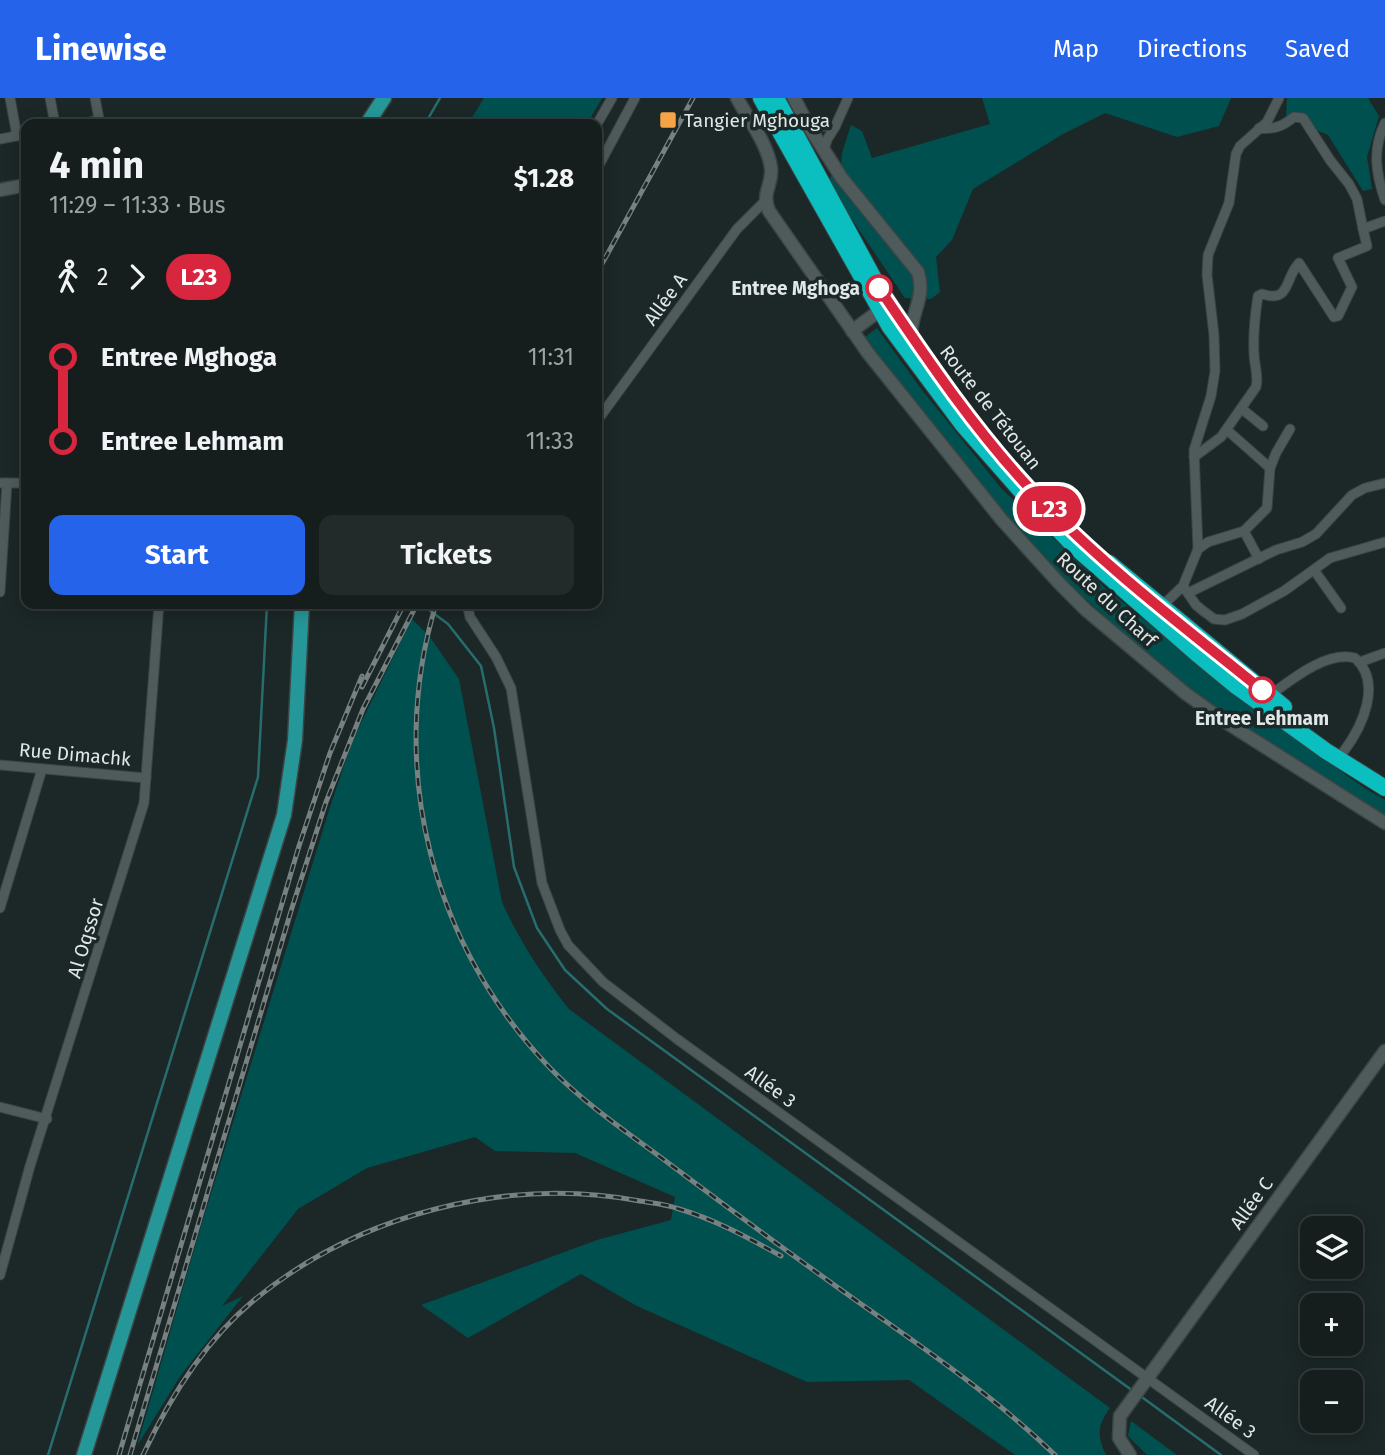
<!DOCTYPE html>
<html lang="en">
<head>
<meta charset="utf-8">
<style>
  body { margin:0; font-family:"Fira Sans",sans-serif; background:#222a2a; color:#f1f3f6; height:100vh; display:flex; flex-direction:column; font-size:26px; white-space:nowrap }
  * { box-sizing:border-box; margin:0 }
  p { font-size:23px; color:#9da2a4 }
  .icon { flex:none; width:38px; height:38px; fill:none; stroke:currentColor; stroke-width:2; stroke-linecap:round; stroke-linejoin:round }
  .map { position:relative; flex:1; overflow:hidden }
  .drawer { position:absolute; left:21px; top:21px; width:581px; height:490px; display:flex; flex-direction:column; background:#151d1d; border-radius:14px; box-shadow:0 4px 18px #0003,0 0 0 2px #343b3b }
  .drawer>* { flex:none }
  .badge { padding:0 14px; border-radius:23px; font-size:24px; line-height:46px }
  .controls { position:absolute; left:1300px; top:1118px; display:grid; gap:14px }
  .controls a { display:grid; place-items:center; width:63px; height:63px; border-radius:14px; background:#151d1d; box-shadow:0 4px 18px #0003,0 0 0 2px #343b3b; font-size:35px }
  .map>.badge { position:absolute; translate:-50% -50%; box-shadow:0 0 0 4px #fff }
  .legs { display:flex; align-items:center; gap:10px; height:77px; padding:0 28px; font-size:23px }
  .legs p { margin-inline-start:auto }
  .head { display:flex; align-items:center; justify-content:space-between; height:119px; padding:0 28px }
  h1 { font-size:38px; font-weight:700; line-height:52px }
  .action { display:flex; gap:14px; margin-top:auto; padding:14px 28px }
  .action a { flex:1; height:80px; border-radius:14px; background:#2563eb; color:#fff; font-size:28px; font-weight:700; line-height:80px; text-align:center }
  .action a+a { background:#222a2a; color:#f1f3f6 }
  ul { padding:0 28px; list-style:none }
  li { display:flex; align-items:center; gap:24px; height:84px; font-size:26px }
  li i { display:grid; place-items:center; width:10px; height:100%; margin:0 9px; background:currentColor }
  li i::after { content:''; width:18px; height:18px; margin:-9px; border:5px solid; border-radius:50%; background:#151d1d }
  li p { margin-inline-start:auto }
  li:first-child i { background:linear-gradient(#0000 50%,currentColor 0) }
  li:last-child i { background:linear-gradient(currentColor 50%,#0000 0) }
  header { display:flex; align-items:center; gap:42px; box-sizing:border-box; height:98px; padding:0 35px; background:#2563eb; color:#fff }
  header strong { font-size:33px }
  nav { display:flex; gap:38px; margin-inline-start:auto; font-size:24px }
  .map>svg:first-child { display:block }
</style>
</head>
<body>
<header>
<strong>Linewise</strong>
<nav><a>Map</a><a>Directions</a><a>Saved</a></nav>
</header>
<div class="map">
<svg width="1385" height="1357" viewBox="0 0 1385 1357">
  <rect width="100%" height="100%" fill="#1c2727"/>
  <g fill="#005050">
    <polygon points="484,0 602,0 587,26 468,26"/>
    <polygon points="982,0 1231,0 1219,28 1177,39 1105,15 1063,36 973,91 952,142 936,159 940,194 931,201 905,200 826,83 841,69 842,55 851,27 862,33 872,60 990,26"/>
    <polygon points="1287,0 1368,0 1379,18 1367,59 1372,91 1363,93 1328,37 1286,19"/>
    <polygon points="877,230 922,292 1001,390 1104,489 1254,612 1366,691 1385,702 1385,718 1193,597 1061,479 995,404 913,304 865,239"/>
    <path d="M412,521L430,539L459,581L502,804C520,844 542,877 569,911L1110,1310C1097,1328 1097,1337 1106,1357H1015L909,1282L807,1284L637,1208L581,1176L468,1240L421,1207L597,1142L671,1122L675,1099L575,1055L495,1053L475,1039L367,1070L298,1111L222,1208L243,1198L181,1277L137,1348L198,1138L330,709L353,641Z"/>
    <polygon points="1131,1323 1177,1357 1147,1357 1128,1338"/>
  </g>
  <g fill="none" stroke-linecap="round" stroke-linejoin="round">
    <g stroke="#286d6d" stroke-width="2.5">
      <polyline points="425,26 440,0"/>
      <polyline points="421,506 448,526 481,568 494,630 514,769 537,830 565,872 607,911 1133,1293"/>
      <polyline points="1139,1297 1221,1357"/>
      <polyline points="48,1357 258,679 267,506"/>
    </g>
    <defs>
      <g id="street">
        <polyline points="10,0 17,38"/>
        <polyline points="50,0 55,26"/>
        <polyline points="95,0 100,26"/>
        <path d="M1385,25C1372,51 1376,76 1385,102"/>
        <polyline points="81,26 99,22"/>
        <polyline points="597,26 612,0"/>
        <polyline points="808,27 835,29 828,40 823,53"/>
        <polyline points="835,29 848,0"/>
        <path d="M1259,30C1274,32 1283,28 1294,19L1303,20L1330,62L1349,86L1357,101L1363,131L1385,123"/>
        <polyline points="0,41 26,36"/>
        <polyline points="597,71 635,0"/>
        <polyline points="1242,311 1263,328"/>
        <polyline points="597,323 737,131 765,103"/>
        <polyline points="1227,332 1270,370"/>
        <path d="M1194,359L1221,339L1256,289C1259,277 1254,267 1254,255C1253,236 1255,217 1258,198L1262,196C1291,205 1284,181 1299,165L1334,219L1338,218L1352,189L1338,160L1367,148L1363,131"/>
        <polyline points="0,385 26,385"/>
        <polyline points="1244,433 1259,461"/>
        <polyline points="1198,451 1194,352 1211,298 1215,273 1214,237 1207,177 1208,157 1229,105 1236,56 1240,48 1267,24 1279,0"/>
        <polyline points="1314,472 1341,510"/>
        <polyline points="1183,488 1198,451 1208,444 1244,433 1267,410 1270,370 1276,355 1290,331"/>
        <polyline points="0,494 7,385"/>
        <polyline points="1188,495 1276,452 1302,444 1316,436 1352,397 1365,390 1385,385"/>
        <polyline points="467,506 470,519 496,559 511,590 542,785 560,832 568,847 603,884 677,941 1254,1357"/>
        <polyline points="1160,510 1183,488 1196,507 1202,512 1214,521 1225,522 1242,516 1284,493 1330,460 1385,444"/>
        <polyline points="1360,564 1385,555"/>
        <path d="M1269,598C1291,582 1327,552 1355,560C1383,585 1362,629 1344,653"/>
        <polyline points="0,667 146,680"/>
        <polyline points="0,810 42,671"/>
        <polyline points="0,1009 47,1021"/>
        <polyline points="0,1177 30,1068 144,705 159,506"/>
      </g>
      <g id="secondary">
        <path d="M737,0C748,21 768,46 771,70C773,88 761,93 769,113L868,255L1002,422L1059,485L1086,512L1185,595L1224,623L1385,725"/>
        <path d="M794,0L808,27L841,79L918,174C926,200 911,213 911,238"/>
        <polyline points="0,92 26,87"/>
        <polyline points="852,233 879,213"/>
        <polyline points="1130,1357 1119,1340 1120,1318 1385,953"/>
      </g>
      <g id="primary">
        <polyline points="367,26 384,0"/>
        <polyline points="84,1357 284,717 295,642 302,506"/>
      </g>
      <g id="highway">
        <polyline points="761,0 890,229 963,327 1021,393 1075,449 1196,555 1236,588 1326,653 1385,690"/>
        <polyline points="776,0 879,190 932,271"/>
        <polyline points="1109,465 1284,609"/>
      </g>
    </defs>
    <use href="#street" stroke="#3a4444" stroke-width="11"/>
    <use href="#secondary" stroke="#3a4444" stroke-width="15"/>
    <use href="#primary" stroke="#3a4444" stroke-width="17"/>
    <use href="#highway" stroke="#3a4444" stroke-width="18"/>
    <use href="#street" stroke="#4f5b5b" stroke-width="9"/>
    <use href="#secondary" stroke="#4f5b5b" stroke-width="12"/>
    <use href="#primary" stroke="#269798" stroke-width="14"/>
    <use href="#highway" stroke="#0bbfc0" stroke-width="16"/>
    <defs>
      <g id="rail">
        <polyline points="597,175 693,0"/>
        <path d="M436,506C386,670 432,848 551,971C585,1006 628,1035 667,1064C731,1112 796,1160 861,1206C928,1253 996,1300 1055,1357"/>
        <polyline points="362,589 404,506"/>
        <polyline points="119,1357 299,748 330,655 362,578"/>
        <polyline points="130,1357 291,813 326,704 363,611 417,506"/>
        <path d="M143,1357C169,1301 205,1243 253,1203C358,1116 506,1078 640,1103C652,1105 665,1106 676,1110C714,1121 747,1139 781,1158"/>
      </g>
    </defs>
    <use href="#rail" stroke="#788181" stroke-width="5"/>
    <use href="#rail" stroke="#1c2727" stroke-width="2.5" stroke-dasharray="8" stroke-linecap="butt"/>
  </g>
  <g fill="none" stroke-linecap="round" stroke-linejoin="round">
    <defs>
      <path id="line-1" d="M879,190C927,261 974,331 1033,394C1102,467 1184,529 1262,592"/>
    </defs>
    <use href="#line-1" stroke="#fff" stroke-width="16"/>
    <use href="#line-1" stroke="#d7263d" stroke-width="10"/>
  </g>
  <rect fill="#f4a345" stroke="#1c2727" stroke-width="2.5" x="659" y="13" width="18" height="18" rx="3.5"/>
  <g fill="#fff" stroke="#d7263d" stroke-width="3.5">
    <circle cx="879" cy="190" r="12"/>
    <circle cx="1262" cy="592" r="12"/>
  </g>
  <g text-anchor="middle" stroke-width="7" stroke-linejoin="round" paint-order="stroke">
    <g font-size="19" fill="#e0e8e7" stroke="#1c2727" text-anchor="start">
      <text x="684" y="29">Tangier Mghouga</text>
    </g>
    <g font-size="19" font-weight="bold" fill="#e0e8e7" stroke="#1c2727" text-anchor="end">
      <text x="860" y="197">Entree Mghoga</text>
      <text x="1262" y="627" text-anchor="middle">Entree Lehmam</text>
    </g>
    <g font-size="19" fill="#e0e8e7" stroke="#1c2727">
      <text transform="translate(665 201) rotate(-54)" y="7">Allée A</text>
      <text transform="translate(991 309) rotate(52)" y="7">Route de Tétouan</text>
      <text transform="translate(1107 501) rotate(43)" y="7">Route du Charf</text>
      <text transform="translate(75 656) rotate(5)" y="7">Rue Dimachk</text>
      <text transform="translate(85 840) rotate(-73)" y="7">Al Oqssor</text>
      <text transform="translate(771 988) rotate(36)" y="7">Allée 3</text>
      <text transform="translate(1251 1105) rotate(-54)" y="7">Allée C</text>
      <text transform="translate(1231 1319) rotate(36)" y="7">Allée 3</text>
    </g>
  </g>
</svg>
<div class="controls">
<a><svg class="icon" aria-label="layers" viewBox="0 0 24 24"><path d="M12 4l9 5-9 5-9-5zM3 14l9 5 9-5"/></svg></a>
<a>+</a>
<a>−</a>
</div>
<b class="badge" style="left:1049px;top:411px;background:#d7263d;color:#fff">L23</b>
<section class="drawer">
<div class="head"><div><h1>4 min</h1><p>11:29 – 11:33 · Bus</p></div><b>$1.28</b></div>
<div class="legs"><svg class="icon" aria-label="walk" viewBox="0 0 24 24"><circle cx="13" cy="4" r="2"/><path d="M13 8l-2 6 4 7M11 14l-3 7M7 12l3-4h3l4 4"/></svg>2<svg class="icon" aria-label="forward" viewBox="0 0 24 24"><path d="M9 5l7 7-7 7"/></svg><b class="badge" style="background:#d7263d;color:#fff">L23</b></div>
<ul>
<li><i style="color:#d7263d"></i><b>Entree Mghoga</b><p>11:31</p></li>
<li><i style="color:#d7263d"></i><b>Entree Lehmam</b><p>11:33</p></li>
</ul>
<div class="action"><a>Start</a><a>Tickets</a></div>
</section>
</div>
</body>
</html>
